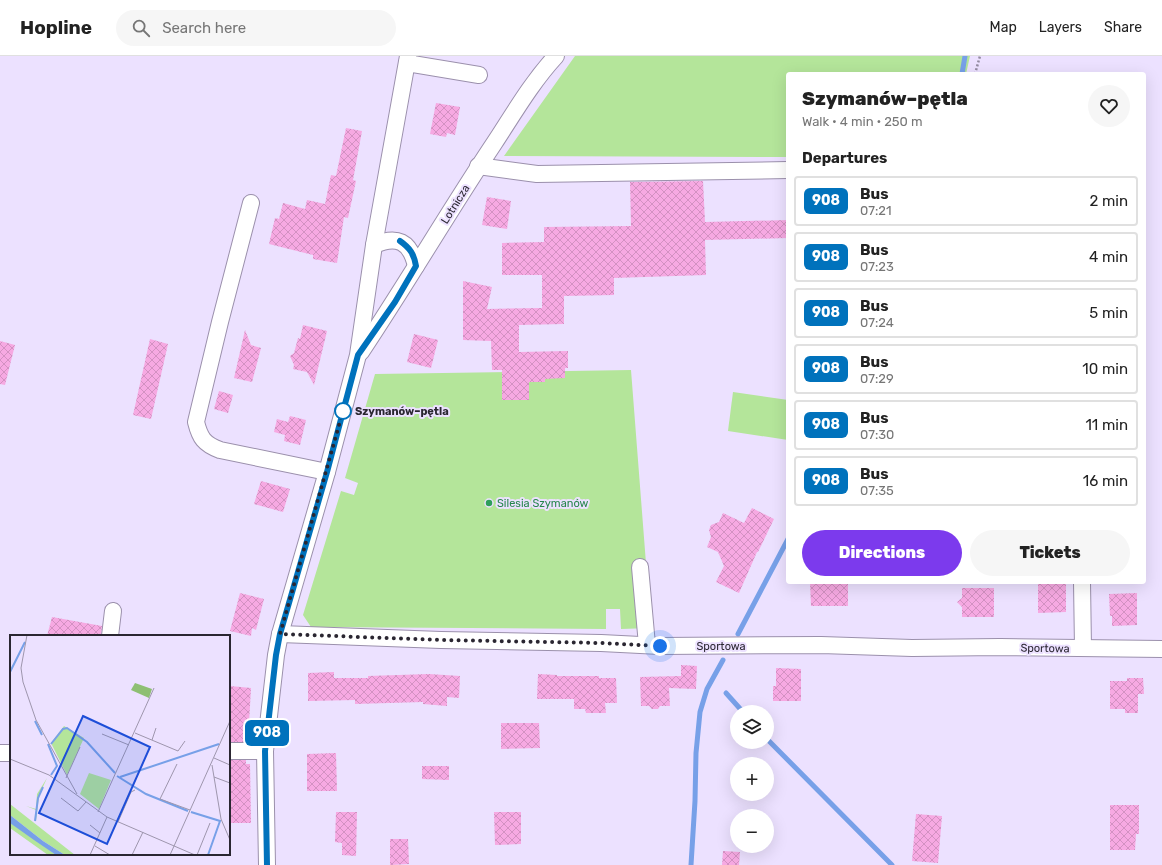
<!DOCTYPE html>
<html lang="en">
<head>
<meta charset="utf-8">
<style>
  body { margin:0; font-family:Rubik,sans-serif; background:#f6f6f6; color:#222; height:100vh; display:flex; flex-direction:column; font-size:15px; white-space:nowrap }
  * { box-sizing:border-box; margin:0 }
  p { font-size:13px; color:#767676 }
  .icon { flex:none; width:22px; height:22px; fill:none; stroke:currentColor; stroke-width:2; stroke-linecap:round; stroke-linejoin:round }
  .map { position:relative; flex:1; overflow:hidden }
  .panel { position:absolute; left:786px; top:16px; width:360px; height:512px; display:flex; flex-direction:column; background:#fff; border-radius:4px; box-shadow:0 4px 16px #0002 }
  .panel>* { flex:none }
  .badge { padding:0 8px; border-radius:6px; font-size:14px; line-height:26px }
  .controls { position:absolute; left:730px; top:649px; display:grid; gap:8px }
  .controls a { display:grid; place-items:center; width:44px; height:44px; border-radius:50%; background:#fff; box-shadow:0 4px 16px #0002; font-size:20px }
  .you { position:absolute; width:20px; height:20px; margin:-10px; border:3px solid #fff; border-radius:50%; background:#1a73e8; box-shadow:0 0 0 6px #1a73e833 }
  .map>.badge { position:absolute; translate:-50% -50%; box-shadow:0 0 0 2px #fff }
  h2 { padding:0 16px; font-size:15px; line-height:36px }
  .round { display:grid; place-items:center; flex:none; width:42px; height:42px; border-radius:21px; background:#f6f6f6 }
  .headline { display:flex; align-items:center; justify-content:space-between; height:68px; padding:0 16px }
  h1 { font-size:19px; font-weight:800; line-height:30px }
  .cta { display:flex; gap:8px; margin-top:auto; padding:8px 16px }
  .cta a { flex:1; height:46px; border-radius:24px; background:#7c3aed; color:#fff; font-size:16px; font-weight:800; line-height:46px; text-align:center }
  .cta a+a { background:#f6f6f6; color:#222 }
  ul { padding:0; list-style:none }
  li { display:flex; align-items:center; gap:12px; height:50px; margin:0 8px 6px; padding:0 8px; border:2px solid #e0e0e0; border-radius:4px }
  li div { flex:1 }
  li b { display:block; font-size:15px }
  li em { font-style:normal }
  li .badge { min-width:44px; font-weight:700; text-align:center }
  header { display:flex; align-items:center; gap:24px; box-sizing:border-box; height:56px; padding:0 20px; background:#fff; border-bottom:1px solid #e0e0e0 }
  header strong { font-size:19px }
  nav { display:flex; gap:22px; margin-inline-start:auto; font-size:14px }
  .search { width:280px; height:36px; background:#f6f6f6; display:flex; align-items:center; gap:10px; box-sizing:border-box; padding:0 14px; border-radius:22px; color:#767676; font-size:15px }
  .map>svg:first-child { display:block }
</style>
</head>
<body>
<header>
<strong>Hopline</strong>
<div class="search"><svg class="icon" aria-label="search" viewBox="0 0 24 24"><circle cx="10" cy="10" r="6"/><path d="M15 15l6 6"/></svg>Search here</div>
<nav><a>Map</a><a>Layers</a><a>Share</a></nav>
</header>
<div class="map">
<svg width="1162" height="809" viewBox="0 0 1162 809">
  <defs>
    <pattern id="building-cross-hatch" width="8" height="8" patternUnits="userSpaceOnUse"><rect width="8" height="8" fill="#f6a9e2"/><path d="M0 0l8 8M0 8l8-8" fill="none" stroke="#d391c2"/></pattern>
  </defs>
  <rect width="100%" height="100%" fill="#ece1ff"/>
  <g fill="#b4e59a">
    <polygon points="575,0 970,0 966,18 788,18 788,101 504,100"/>
    <polygon points="631,314 651,572 621,573 620,553 606,553 606,573 311,571 303,559 341,435 354,439 358,427 345,422 375,318"/>
    <polygon points="733,336 788,344 788,384 728,375"/>
  </g>
  <g fill="none" stroke-linecap="round" stroke-linejoin="round">
    <g stroke="#77a0e8" stroke-width="5">
      <polyline points="962,18 965,0"/>
      <polyline points="738,578 788,483"/>
      <polyline points="726,637 743,656"/>
      <polyline points="767,683 892,809"/>
      <polyline points="691,809 695,745 696,697 700,656 707,633 723,604"/>
    </g>
  </g>
  <g fill="url(#building-cross-hatch)">
    <polygon points="436,47 460,51 455,79 447,77 446,81 430,78"/>
    <polygon points="346,72 362,75 353,124 356,125 348,162 344,161 337,207 313,203 313,199 269,188 275,162 279,163 283,147 305,153 307,144 325,148 331,119 336,120"/>
    <polygon points="703,125 705,166 788,164 788,182 705,184 706,219 614,222 614,239 564,240 564,268 519,269 519,296 568,295 568,312 565,312 565,322 545,323 545,326 529,326 529,344 502,344 502,314 492,314 491,285 463,284 463,225 492,231 487,253 542,252 542,219 502,219 502,187 544,186 544,171 631,170 630,126"/>
    <polygon points="487,141 511,145 507,173 482,169"/>
    <polygon points="303,269 327,275 314,329 307,316 293,313 294,309 290,300 294,297 298,282 300,283"/>
    <polygon points="245,274 251,289 261,292 252,326 234,322"/>
    <polygon points="414,278 438,284 431,312 407,306"/>
    <polygon points="150,283 168,288 151,363 133,359"/>
    <polygon points="0,285 15,289 5,329 0,328"/>
    <polygon points="219,335 233,339 228,357 214,353"/>
    <polygon points="290,360 306,364 300,389 284,385 285,379 274,376 277,363 288,366"/>
    <polygon points="261,425 290,433 283,456 254,448"/>
    <polygon points="752,452 774,463 758,496 757,496 739,537 716,526 724,510 718,496 707,491 711,481 709,474 711,469 719,466 723,457 744,467"/>
    <polygon points="810,526 848,526 848,550 811,550"/>
    <polygon points="1038,526 1066,526 1066,556 1038,557"/>
    <polygon points="962,532 994,532 994,561 962,561 962,551 957,546 962,542"/>
    <polygon points="240,537 264,543 256,574 252,572 251,580 230,575"/>
    <polygon points="1137,537 1137,569 1112,570 1112,560 1110,560 1109,538"/>
    <polygon points="52,561 102,570 101,580 47,580"/>
    <polygon points="681,609 697,610 696,633 669,632 670,650 660,650 658,653 652,653 649,650 641,650 640,621 681,620"/>
    <polygon points="776,612 801,613 801,645 773,645 773,630 776,630"/>
    <polygon points="334,616 334,622 368,622 368,620 429,618 460,620 459,642 447,641 447,650 423,648 423,646 355,648 355,644 308,645 308,617"/>
    <polygon points="538,618 557,619 557,620 599,620 599,622 616,622 617,647 605,647 606,657 586,657 585,653 574,653 574,643 537,643"/>
    <polygon points="1127,622 1143,622 1144,638 1138,638 1138,657 1125,657 1125,653 1110,653 1110,625 1127,625"/>
    <polygon points="230,630 251,632 248,686 229,686"/>
    <polygon points="501,667 539,667 540,692 501,693"/>
    <polygon points="336,697 337,735 307,735 307,698"/>
    <polygon points="229,704 246,704 246,708 250,708 251,767 229,767"/>
    <polygon points="422,710 449,710 449,724 422,723"/>
    <polygon points="1110,749 1139,749 1139,778 1136,778 1135,794 1110,794"/>
    <polygon points="336,756 357,756 356,800 342,799 342,787 335,786"/>
    <polygon points="494,756 521,756 521,788 495,789"/>
    <polygon points="916,758 942,760 938,807 912,805"/>
    <polygon points="390,783 408,783 409,808 390,809"/>
    <polygon points="723,795 740,796 739,809 722,809"/>
  </g>
  <g fill="none" stroke-linecap="round" stroke-linejoin="round">
    <defs>
      <g id="minor">
        <polyline points="407,7 479,19"/>
        <polyline points="478,110 537,118 788,114"/>
        <path d="M251,147L220,266L196,366C200,382 204,388 220,394L327,416"/>
        <path d="M374,189C397,179 410,185 416,210"/>
        <path d="M361,296C407,227 449,155 495,86C514,57 532,26 556,0"/>
        <polyline points="640,511 647,589"/>
        <polyline points="1082,526 1083,592"/>
        <polyline points="280,578 441,584 601,587 660,590 821,589 912,592 1000,591 1162,593"/>
        <polyline points="110,580 113,555"/>
        <polyline points="229,695 265,695"/>
        <polyline points="0,697 11,697"/>
        <polyline points="267,809 265,695 276,599 280,578 327,416 358,299 374,189 408,0"/>
      </g>
    </defs>
    <use href="#minor" stroke="#9b90ac" stroke-width="18"/>
    <polyline stroke="#938ba0" stroke-width="2.5" stroke-dasharray="2 2" stroke-linecap="butt" points="975,18 980,0"/>
    <use href="#minor" stroke="#fff" stroke-width="16"/>
  </g>
  <g fill="none" stroke-linecap="round" stroke-linejoin="round">
    <defs>
      <path id="line" d="M267,809L265,695L276,599L280,578L327,416L358,299L395,246L416,210C414,198 410,192 400,185"/>
    </defs>
    <use href="#line" stroke="#fff" stroke-width="9"/>
    <use href="#line" stroke="#0072bc" stroke-width="6"/>
    <polyline stroke="#2a2631" stroke-width="4" stroke-dasharray="0 7.2" points="343,355 280,578 441,584 601,587 660,590"/>
  </g>
  <circle fill="#fff" stroke="#0072bc" stroke-width="2" cx="343" cy="355" r="8"/>
  <circle fill="#2e9e5b" stroke="#ece1ff" stroke-width="1.5" cx="489" cy="447" r="4"/>
  <g text-anchor="middle" stroke-width="4" stroke-linejoin="round" paint-order="stroke">
    <g font-size="11" fill="#2a2631" stroke="#ece1ff">
      <text transform="translate(455 148) rotate(-58)" y="4">Lotnicza</text>
      <text x="721" y="594">Sportowa</text>
      <text transform="translate(1045 592) rotate(1)" y="4">Sportowa</text>
    </g>
    <g font-size="11" font-weight="bold" fill="#2a2631" stroke="#ece1ff" text-anchor="start">
      <text x="355" y="359">Szymanów–pętla</text>
    </g>
    <g font-size="11" fill="#27864d" stroke="#ece1ff" text-anchor="start">
      <text x="497" y="451">Silesia Szymanów</text>
    </g>
  </g>
  <g transform="translate(10 579)">
    <rect width="220" height="220" fill="#ece1ff"/>
    <path d="M54,91L74,103L57,140L41,108ZM79,138L101,145L89,174L70,159ZM37,143L29,161L26,186V175L16,171L26,174L27,159ZM0,169L65,220H55L33,206L0,180ZM0,188L11,194L46,220H38L0,193Z" fill="#b4e59a"/>
    <path d="M125,48L142,54L139,63L121,55Z" fill="#8ebf73"/>
    <path d="M0,180L33,206L55,220H46L24,205L0,188Z" fill="#77a0e8"/>
    <path fill="none" stroke="#77a0e8" stroke-width="2" d="M0,37L15,7M25,86L32,100M38,109L47,131L41,140M41,109L53,94L57,93L77,107L105,138M107,141L136,159L178,176M110,142L209,109M181,177L210,186L198,220M25,186L28,163L33,152"/>
    <path fill="none" stroke="#9e96ad" stroke-width="1" d="M17,0L11,33L13,47L26,85L67,159M125,98L168,116L175,106M92,99L119,110M142,105L146,93M204,123L220,130M0,124L39,140L97,182L185,220M167,129L150,164L180,175M202,130L211,184L220,205M204,142L220,148M56,143L70,112M51,163L68,176L76,167M88,177L144,53M108,187L121,157L125,155M80,190L90,198M85,211L100,220M80,220L97,182M122,220L133,197M160,220L220,86M187,220L200,188"/>
    <path fill="#1d4ed8" fill-opacity="0.15" stroke="#1d4ed8" stroke-width="2" d="M73,81L140,112L97,209L29,178Z"/>
    <rect width="220" height="220" fill="none" stroke="#2a2631" stroke-width="2"/>
  </g>
</svg>
<div class="controls">
<a><svg class="icon" aria-label="layers" viewBox="0 0 24 24"><path d="M12 4l9 5-9 5-9-5zM3 14l9 5 9-5"/></svg></a>
<a>+</a>
<a>−</a>
</div>
<div class="you" style="left:660px;top:590px"></div>
<b class="badge" style="left:267px;top:677px;background:#0072bc;color:#fff">908</b>
<section class="panel">
<div class="headline"><div><h1>Szymanów–pętla</h1><p>Walk · 4 min · 250 m</p></div><a class="round"><svg class="icon" aria-label="heart" viewBox="0 0 24 24"><path d="M12 20l-8-8c-3-5 5-10 8-4 3-6 11-1 8 4z"/></svg></a></div>
<h2>Departures</h2>
<ul>
<li><span class="badge" style="background:#0072bc;color:#fff">908</span><div><b>Bus</b><p>07:21</p></div><em>2 min</em></li>
<li><span class="badge" style="background:#0072bc;color:#fff">908</span><div><b>Bus</b><p>07:23</p></div><em>4 min</em></li>
<li><span class="badge" style="background:#0072bc;color:#fff">908</span><div><b>Bus</b><p>07:24</p></div><em>5 min</em></li>
<li><span class="badge" style="background:#0072bc;color:#fff">908</span><div><b>Bus</b><p>07:29</p></div><em>10 min</em></li>
<li><span class="badge" style="background:#0072bc;color:#fff">908</span><div><b>Bus</b><p>07:30</p></div><em>11 min</em></li>
<li><span class="badge" style="background:#0072bc;color:#fff">908</span><div><b>Bus</b><p>07:35</p></div><em>16 min</em></li>
</ul>
<div class="cta"><a>Directions</a><a>Tickets</a></div>
</section>
</div>
</body>
</html>
